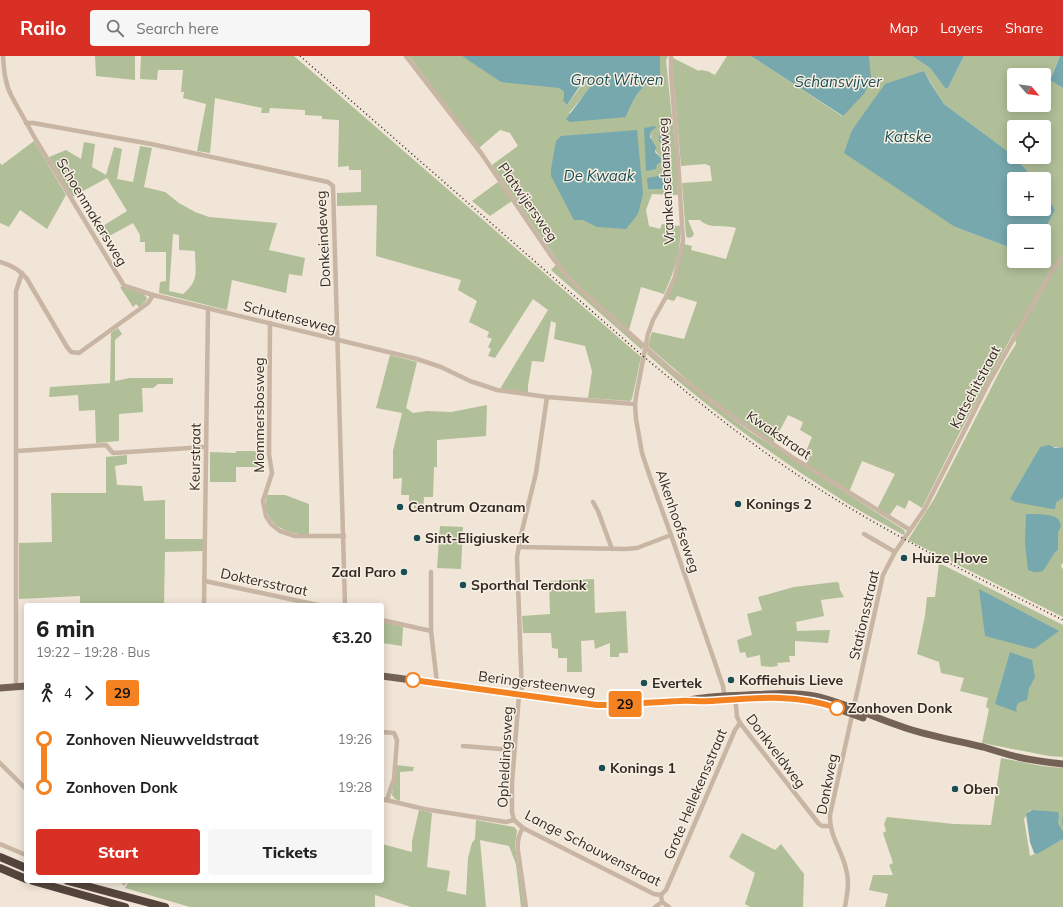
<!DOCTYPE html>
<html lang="en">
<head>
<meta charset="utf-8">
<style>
  body { margin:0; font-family:Mulish,sans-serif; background:#f6f6f6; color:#222; height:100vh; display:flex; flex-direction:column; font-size:15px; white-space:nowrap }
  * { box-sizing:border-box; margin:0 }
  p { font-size:13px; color:#767676 }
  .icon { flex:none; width:22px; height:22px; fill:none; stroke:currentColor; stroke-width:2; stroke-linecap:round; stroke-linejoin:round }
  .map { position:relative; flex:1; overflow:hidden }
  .sheet { position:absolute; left:24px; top:547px; width:360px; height:280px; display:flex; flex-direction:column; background:#fff; border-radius:4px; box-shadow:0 2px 10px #0003 }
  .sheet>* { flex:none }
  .badge { padding:0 8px; border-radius:3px; font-size:14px; line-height:26px }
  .needle { width:26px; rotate:118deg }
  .fabs { position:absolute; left:1007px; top:12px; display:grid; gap:8px }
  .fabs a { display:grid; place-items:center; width:44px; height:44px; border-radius:4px; background:#fff; box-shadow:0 2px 10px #0003; font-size:20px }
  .map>.badge { position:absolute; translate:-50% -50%; box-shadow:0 0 0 2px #fff }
  .legs { display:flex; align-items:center; gap:6px; height:44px; padding:0 12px; font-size:13px }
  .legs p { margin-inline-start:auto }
  .overview { display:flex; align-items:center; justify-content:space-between; height:68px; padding:0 12px }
  h1 { font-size:22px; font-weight:800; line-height:30px }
  .action { display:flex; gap:8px; margin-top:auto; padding:8px 12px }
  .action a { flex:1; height:46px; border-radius:4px; background:#d93025; color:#fff; font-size:16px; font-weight:800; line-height:46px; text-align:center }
  .action a+a { background:#f6f6f6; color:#222 }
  ul { padding:0 12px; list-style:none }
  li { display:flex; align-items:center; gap:14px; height:48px; font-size:15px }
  li i { display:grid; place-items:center; width:6px; height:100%; margin:0 5px; background:currentColor }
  li i::after { content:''; width:10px; height:10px; margin:-5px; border:3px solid; border-radius:50%; background:#fff }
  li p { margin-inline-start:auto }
  li:first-child i { background:linear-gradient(#0000 50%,currentColor 0) }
  li:last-child i { background:linear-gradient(currentColor 50%,#0000 0) }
  header { display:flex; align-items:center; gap:24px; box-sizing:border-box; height:56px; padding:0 20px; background:#d93025; color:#fff }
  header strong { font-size:19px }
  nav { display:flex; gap:22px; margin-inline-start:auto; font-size:14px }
  .search { width:280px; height:36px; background:#f6f6f6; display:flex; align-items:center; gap:10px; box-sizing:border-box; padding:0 14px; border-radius:4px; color:#767676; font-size:15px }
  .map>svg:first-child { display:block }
</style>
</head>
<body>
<header>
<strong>Railo</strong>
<div class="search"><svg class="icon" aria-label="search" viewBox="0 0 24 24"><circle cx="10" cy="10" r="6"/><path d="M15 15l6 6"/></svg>Search here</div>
<nav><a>Map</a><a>Layers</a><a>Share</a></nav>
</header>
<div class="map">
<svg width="1063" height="851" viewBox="0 0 1063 851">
  <rect width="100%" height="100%" fill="#f0e5d7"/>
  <g fill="#b0bf97" fill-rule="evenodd">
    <polygon points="95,0 135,0 135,24 96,20"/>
    <polygon points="141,0 294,0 641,301 632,343 630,345 588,342 592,315 585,290 554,283 556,267 551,265 544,306 532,305 528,330 528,337 500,333 548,254 533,243 495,302 488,300 491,293 488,291 492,283 487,281 489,276 469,266 477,245 458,234 461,224 376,200 377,149 337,150 337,137 361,136 361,114 349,114 349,110 338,111 339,64 322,63 322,60 305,59 305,54 270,52 269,57 261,57 262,52 215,42 210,97 197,95 206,48 183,42 184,36 181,36 183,14 158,14 157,24 140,23"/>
    <path d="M409,0H462L483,13L559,32L564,36L563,45L567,49L591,17L594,27L569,57L626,61C633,43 641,28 660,20V0H668L666,5L677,108L678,139L652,138L646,154L649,170L660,173L662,168L680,170C682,194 674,216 664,238L641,231L629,274L582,233L565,216L492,109L518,90L510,77L500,74L479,92ZM668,70L669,109L663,106L656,108L644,72H656L651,75C650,85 654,94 661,102H667L665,96L666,88L663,86H659V79Z"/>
    <path d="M727,0H751L842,60L864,38L869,0H912L930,12L945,32H948L964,0H1060L1050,23L1063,32V391C1055,392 1048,390 1040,391L1010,443L1056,447L1063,442V506L1061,510L1063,514V561L908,484L934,443L1004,307L1016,288L1014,276L960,376L922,452L909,444L905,453L897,449L889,460L877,453L895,418L862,405L849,436L806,408L810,400L805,398L812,381L800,374L803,366L788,359L773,387L700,335L649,291L648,289L652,276L684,283L697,246L677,240L674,245L667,243L684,188L692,190L691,194L726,203L736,172C724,168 710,174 700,164H688L694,178L692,181L688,182L686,180L682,127L712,125L710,110L705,108L681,110L672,7L673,2L699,15L700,14L707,15L715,19ZM924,15L944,48L1010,97L1035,123H1044V134L1055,154L1044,175V205H1014V193L955,171L852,74L866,56ZM1014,19H1044V49H1014ZM1014,71H1044V101H1014Z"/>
    <polygon points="34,85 66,139 47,173 20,154 9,171 0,167 0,107 2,109"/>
    <path d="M84,86L95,88L92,111L106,119L114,91L122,93L117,123L133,126L140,90L152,92L144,131L165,136L179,147L195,156L209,161L277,167L269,194L305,202L302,220L289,218L286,237L232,224L227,254L159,237L160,226L166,225V196H145V186H140V179L133,167L104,183L98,173L127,155L107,122L72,141L49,101L66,94L81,103ZM173,178L179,179V194L195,195C195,215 200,224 183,238L169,235Z"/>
    <polygon points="498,126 512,145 490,160 472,145"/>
    <polygon points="556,209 642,290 642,294 551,214"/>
    <polygon points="123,230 143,237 147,242 146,245 139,251 136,248 133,251 120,231"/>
    <polygon points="118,272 122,278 115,284 115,325 130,322 173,322 173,328 158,328 153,332 142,332 143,356 119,358 119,385 96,387 95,354 79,355 78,339 49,341 50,331 110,327 111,277"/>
    <path d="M648,296L727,359L752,377L904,474L905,477L903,479L900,477C880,466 859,455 839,442C772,399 706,351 647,298Z"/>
    <polygon points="390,299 417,306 406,352 413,357 427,355 451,356 487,349 486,380 437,384 437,411 434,411 433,441 424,441 423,456 414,456 414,446 409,446 409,439 401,439 402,422 393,423 393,395 402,357 376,352"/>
    <polygon points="236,395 264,395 264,411 236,411 236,426 210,426 210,396 236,397"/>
    <polygon points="127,399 127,408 115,410 117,429 142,430 144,445 165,444 165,483 203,483 203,495 165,496 164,549 203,549 80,549 80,540 19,543 19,487 52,486 51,437 106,437 106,401"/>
    <path d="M267,439H285L309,448V479C285,478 261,468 267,439Z"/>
    <polygon points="440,470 463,471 461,513 437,512"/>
    <polygon points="939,507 1063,569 1063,701 1049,700 982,687 989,653 986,651 988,642 960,635 964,622 941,617 939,606 917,598 925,560 927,541 935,541"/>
    <polygon points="594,523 595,557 626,555 628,597 619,597 619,601 610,601 610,587 595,593 594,584 581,585 582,616 567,616 567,602 558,602 558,593 552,592 551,577 523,577 522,560 550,558 549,525"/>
    <polygon points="836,526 839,527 840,534 844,541 821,544 824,560 796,566 797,575 830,574 828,587 795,585 795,600 789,600 790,606 777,607 778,610 771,611 761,610 760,599 747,602 745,596 740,597 737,584 752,579 747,558 762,554 758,541 794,531"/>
    <polygon points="382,566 403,571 402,590 382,587"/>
    <polygon points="1001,702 1042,710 1063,712 1063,780 1030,754 1024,763 1030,800 1063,783 1063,851 885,851 888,838 869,834 873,819 893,819 889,809 893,807 883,777 886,775 884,768 887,761 954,768 991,769"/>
    <polygon points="396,709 414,711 413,715 400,716 400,745 395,743 392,739"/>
    <polygon points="419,754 432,757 427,811 450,815 447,835 466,839 468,802 472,787 475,783 476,764 514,771 517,774 515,790 524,851 521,851 516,808 509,790 480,784 486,851 411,851 375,839 375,851 190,851 125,832 128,827 126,825 382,825 382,788 412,796 412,785"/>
    <polygon points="742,777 775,794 781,788 804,818 803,851 750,851 745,848 755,817 729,801"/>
  </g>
  <g fill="#76a8ad">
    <path d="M462,0H660V20C641,28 633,43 626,61L570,66L566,63L593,27L591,18L584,24L567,49L563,45L564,36L559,32L501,26Z"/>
    <polygon points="751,0 869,0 871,23 864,38 843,60"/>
    <polygon points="912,0 964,0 948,32 945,32 930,12"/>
    <polygon points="1060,0 1063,0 1063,32 1050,24"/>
    <polygon points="924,15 930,26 944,48 1010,97 1035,123 1014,123 1014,153 1044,153 1044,134 1055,154 1044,175 1014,175 1014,193 955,171 844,97 852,74 885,28"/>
    <polygon points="662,69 668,70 670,109 663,111 663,106 657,108 656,113 646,115 644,72 655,70 656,72 651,75 650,81 656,91 655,96 661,102 666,102 665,96 666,88 663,86 659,86 659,79 663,75"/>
    <polygon points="637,74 643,138 638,158 626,173 597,171 583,164 574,164 551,120 551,113 556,85 561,80"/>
    <polygon points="670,118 670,133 648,133 647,122"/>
    <polygon points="1049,389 1055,392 1063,391 1063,442 1056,447 1055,453 1052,453 1015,446 1010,443 1012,439 1040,391"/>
    <path d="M1026,458C1033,458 1054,457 1059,464C1060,466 1060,468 1061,470L1058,476V494L1055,496L1043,515C1038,517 1033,516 1028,514L1025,488Z"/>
    <polygon points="979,533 1059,575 1034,593 985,580"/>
    <polygon points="1010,596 1032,604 1035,621 1029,632 1027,644 1018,647 1016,652 1017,656 995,648"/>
    <polygon points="1032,754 1058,756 1059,760 1058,767 1063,776 1063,783 1037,798 1034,797 1030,786 1026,758"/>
  </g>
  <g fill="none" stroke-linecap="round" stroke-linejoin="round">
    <polyline stroke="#76a8ad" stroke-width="1.5" points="1063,762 1063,769"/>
    <g stroke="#c8b5a3" stroke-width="4.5">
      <path d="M3,0C4,15 5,28 12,41L36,84L123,228L125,230L153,239L417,303L441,311L470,325L497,334L547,341L635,348"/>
      <polyline points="406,0 481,97 552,201 572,226 672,315 729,358 795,403 910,474"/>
      <polyline points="671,0 671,17 678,105 683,185 675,221 666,241 653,264 648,278 637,335 635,348 636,363 642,397 650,421 671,479 723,630 725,644"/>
      <polyline points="26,67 33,67 151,88 328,126 333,130 345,549"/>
      <path d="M0,206C11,209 20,214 27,223L67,291L71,296L79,297L148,247L153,239"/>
      <polyline points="270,267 269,398 272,417 263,445 266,460 271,468 280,475 295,480 344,480"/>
      <polyline points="17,395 106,389 113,397 205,391"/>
      <polyline points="593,446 598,455 612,493"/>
      <polyline points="864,478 895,496"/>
      <polyline points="519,491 625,493 637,492 671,479"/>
      <polyline points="431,516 431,575 437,627"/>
      <polyline points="205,525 318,549"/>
      <polyline points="204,549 208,252"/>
      <polyline points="382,564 431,575"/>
      <polyline points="16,631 16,235 22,217"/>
      <polyline points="522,639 517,501 521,479 536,417 547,341"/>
      <polyline points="735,639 737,661 740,667 819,768 822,770 830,770"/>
      <polyline points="382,676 394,677 397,684 394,723 387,744"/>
      <polyline points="463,690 514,694"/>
      <polyline points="0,707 26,733"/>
      <polyline points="382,743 424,753 506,766 514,764"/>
      <polyline points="514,764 523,772 654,838 661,839 662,846 669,851"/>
      <polyline points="514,764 512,756 512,727 519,639"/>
      <path d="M523,772C518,779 517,786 518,795L526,851"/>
      <polyline points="0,788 26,799"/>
      <polyline points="123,825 124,827"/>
      <polyline points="661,839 666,834 669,827 735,674 740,667"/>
      <polyline points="655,851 662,846"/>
      <path d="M845,851C847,838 850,826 846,813C842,794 829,780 830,759L883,519L895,496L924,454L987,330L1051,216L1063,200"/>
    </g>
    <g stroke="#756256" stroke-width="7">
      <path d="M382,620L597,649H613L690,644C708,640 728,640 747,639C769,638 792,636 814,640C843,646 872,661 900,670C927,680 955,684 983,691C990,693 996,695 1003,697C1022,703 1043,706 1063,708"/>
      <polyline points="0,632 26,630"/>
      <polyline points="841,654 863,662"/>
    </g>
    <g stroke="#54443c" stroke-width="8">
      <polyline points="0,801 26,812"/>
      <polyline points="0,812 26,823"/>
      <polyline points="33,825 125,851"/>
      <polyline points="68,825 165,851"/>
    </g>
    <path stroke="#332a25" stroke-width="1.5" stroke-dasharray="1 3" stroke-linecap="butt" d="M300,0L643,300C706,353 770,404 840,446C912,490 988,527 1063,564"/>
  </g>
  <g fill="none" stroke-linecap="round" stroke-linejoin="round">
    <defs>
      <path id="line-1" d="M413,624L597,649C625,649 652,646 679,645C690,644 700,646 710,645C753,642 796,637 837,652"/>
    </defs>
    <use href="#line-1" stroke="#fff" stroke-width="9"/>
    <use href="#line-1" stroke="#f58220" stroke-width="6"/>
  </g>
  <g fill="#1b4e54" stroke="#f8efe3" stroke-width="1.5">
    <circle cx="738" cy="448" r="4"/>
    <circle cx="400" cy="451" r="4"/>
    <circle cx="417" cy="482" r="4"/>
    <circle cx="904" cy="502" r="4"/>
    <circle cx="404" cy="516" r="4"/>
    <circle cx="463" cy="529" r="4"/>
    <circle cx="731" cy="624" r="4"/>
    <circle cx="644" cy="627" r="4"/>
    <circle cx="602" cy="712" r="4"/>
    <circle cx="955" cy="733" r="4"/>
  </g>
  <g fill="#fff" stroke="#f58220" stroke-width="2">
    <circle cx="413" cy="624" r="7"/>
    <circle cx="837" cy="652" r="7"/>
  </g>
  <g text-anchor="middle" stroke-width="3" stroke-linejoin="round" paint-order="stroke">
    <g font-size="14" fill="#332a25" stroke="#f8efe3">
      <text transform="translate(666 125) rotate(-93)" y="5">Vrankenschansweg</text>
      <text transform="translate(528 146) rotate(55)" y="5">Platwijersweg</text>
      <text transform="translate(92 156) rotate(59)" y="5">Schoenmakersweg</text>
      <text transform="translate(323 183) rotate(-93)" y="5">Donkeindeweg</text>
      <text transform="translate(290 261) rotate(14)" y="5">Schutenseweg</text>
      <text transform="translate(975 331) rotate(-62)" y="5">Katschitstraat</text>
      <text transform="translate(259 359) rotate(-90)" y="5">Mommersbosweg</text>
      <text transform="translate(779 379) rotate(34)" y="5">Kwakstraat</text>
      <text transform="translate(195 401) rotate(-89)" y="5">Keurstraat</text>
      <text transform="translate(678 465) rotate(71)" y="5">Alkenhoofseweg</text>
      <text transform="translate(264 526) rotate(12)" y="5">Doktersstraat</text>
      <text transform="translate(864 559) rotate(-77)" y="5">Stationsstraat</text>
      <text transform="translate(537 627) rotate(7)" y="5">Beringersteenweg</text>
      <text transform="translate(776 695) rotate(53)" y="5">Donkveldweg</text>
      <text transform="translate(505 701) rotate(-87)" y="5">Opheldingsweg</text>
      <text transform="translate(827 728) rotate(-79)" y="5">Donkweg</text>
      <text transform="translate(695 738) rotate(-67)" y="5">Grote Hellekensstraat</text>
      <text transform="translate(593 792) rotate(27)" y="5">Lange Schouwenstraat</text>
    </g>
    <g font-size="14" font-weight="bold" fill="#332a25" stroke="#f8efe3" text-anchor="start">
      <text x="746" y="453">Konings 2</text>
      <text x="408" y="456">Centrum Ozanam</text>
      <text x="425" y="487">Sint-Eligiuskerk</text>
      <text x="912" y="507">Huize Hove</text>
      <text x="396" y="521" text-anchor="end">Zaal Paro</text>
      <text x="471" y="534">Sporthal Terdonk</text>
      <text x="739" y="629">Koffiehuis Lieve</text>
      <text x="652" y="632">Evertek</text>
      <text x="610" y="717">Konings 1</text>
      <text x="963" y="738">Oben</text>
    </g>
    <g font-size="14" font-weight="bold" fill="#332a25" stroke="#f8efe3" text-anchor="start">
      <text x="848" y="657">Zonhoven Donk</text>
    </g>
    <g font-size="15" font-style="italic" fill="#1b4e54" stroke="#f8efe3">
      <text x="617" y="29">Groot Witven</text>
      <text x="838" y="31">Schansvijver</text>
      <text x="908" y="86">Katske</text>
      <text x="599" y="125">De Kwaak</text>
    </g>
  </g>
</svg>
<div class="fabs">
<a><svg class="needle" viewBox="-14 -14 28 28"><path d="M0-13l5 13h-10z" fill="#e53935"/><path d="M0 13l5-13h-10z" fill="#767676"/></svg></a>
<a><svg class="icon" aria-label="locate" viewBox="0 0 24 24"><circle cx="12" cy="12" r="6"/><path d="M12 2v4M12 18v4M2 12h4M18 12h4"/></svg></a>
<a>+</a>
<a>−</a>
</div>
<b class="badge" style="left:625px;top:648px;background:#f58220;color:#111">29</b>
<section class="sheet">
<div class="overview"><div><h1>6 min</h1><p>19:22 – 19:28 · Bus</p></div><b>€3.20</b></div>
<div class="legs"><svg class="icon" aria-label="walk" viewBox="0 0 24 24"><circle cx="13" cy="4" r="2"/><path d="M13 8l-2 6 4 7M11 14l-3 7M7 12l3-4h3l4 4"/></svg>4<svg class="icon" aria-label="forward" viewBox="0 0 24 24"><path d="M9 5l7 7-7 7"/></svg><b class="badge" style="background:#f58220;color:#111">29</b></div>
<ul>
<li><i style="color:#f58220"></i><b>Zonhoven Nieuwveldstraat</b><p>19:26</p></li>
<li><i style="color:#f58220"></i><b>Zonhoven Donk</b><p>19:28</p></li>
</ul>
<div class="action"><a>Start</a><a>Tickets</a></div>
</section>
</div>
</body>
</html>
